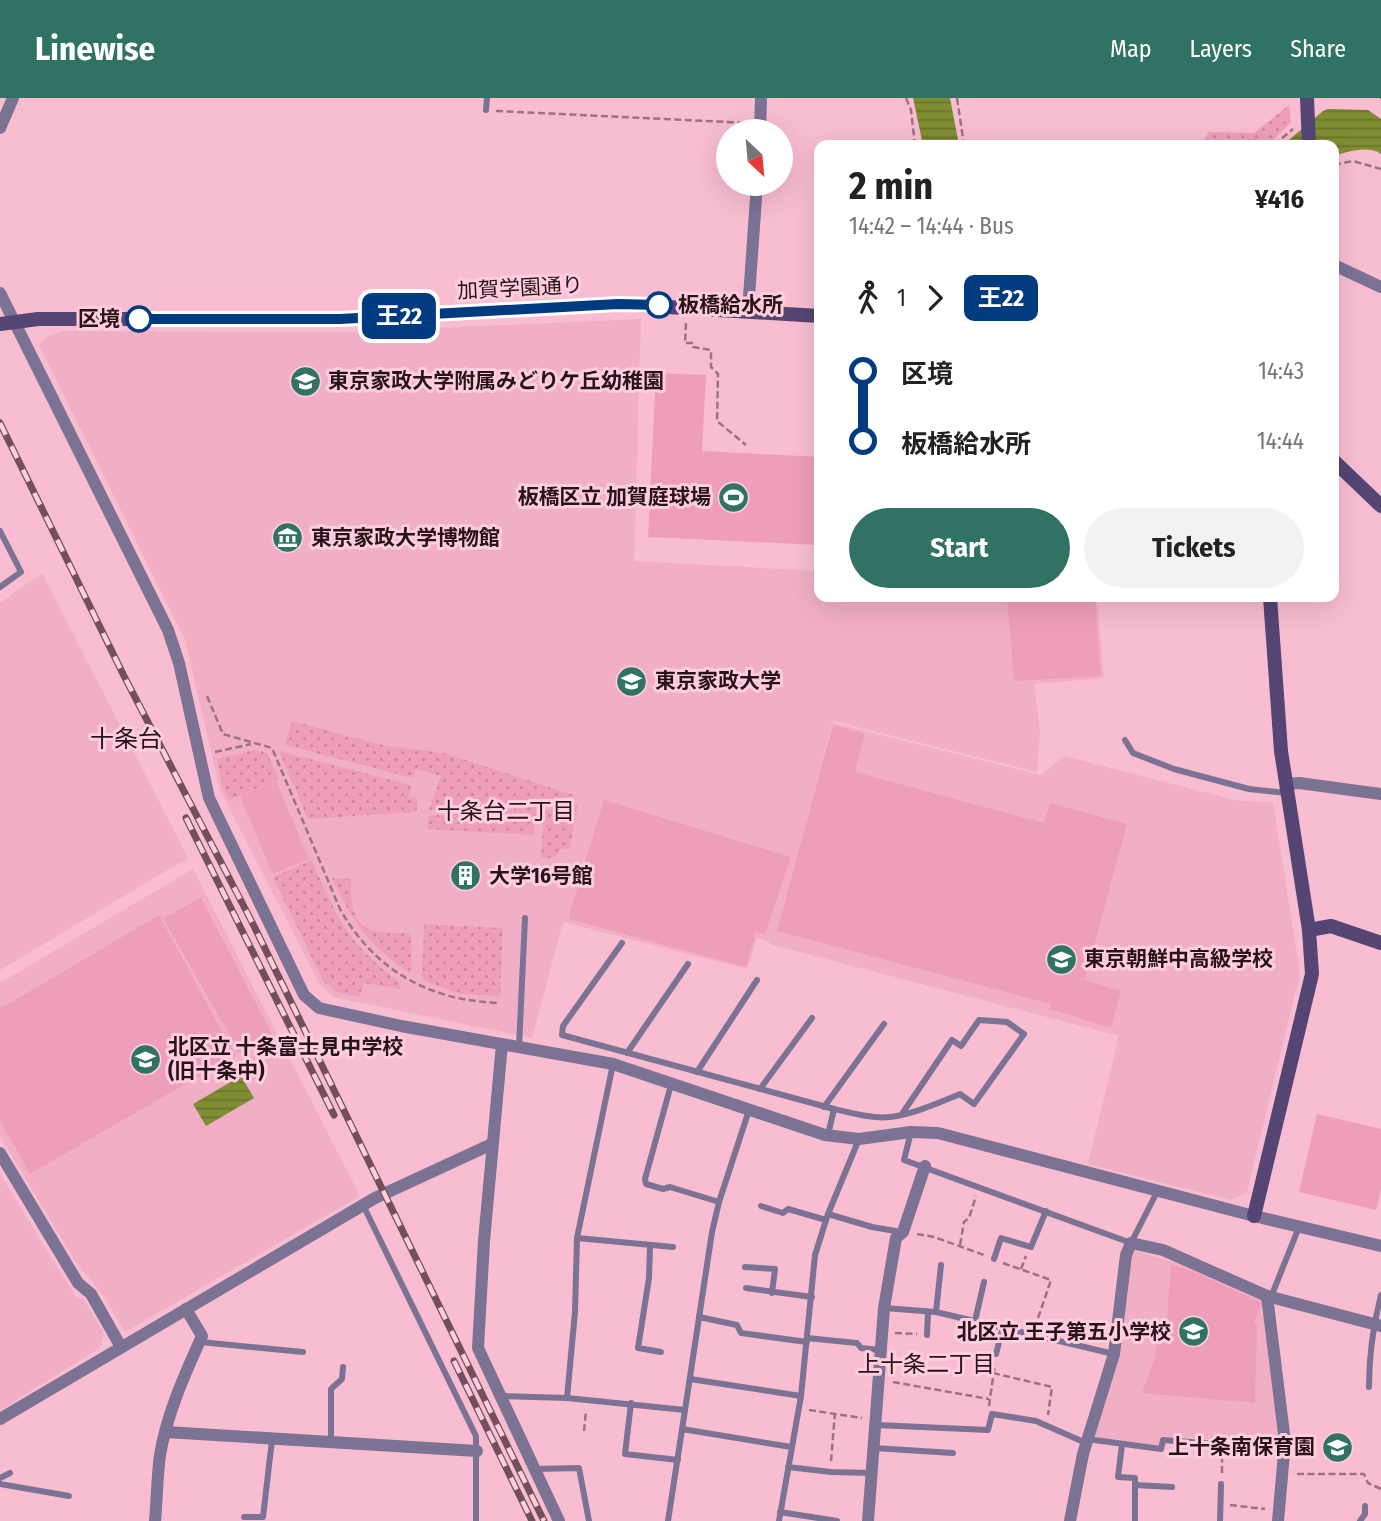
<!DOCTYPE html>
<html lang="en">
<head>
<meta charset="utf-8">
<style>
  body { margin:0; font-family:"Fira Sans Condensed","Noto Sans JP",sans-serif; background:#f2f2f2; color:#222; height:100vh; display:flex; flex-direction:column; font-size:26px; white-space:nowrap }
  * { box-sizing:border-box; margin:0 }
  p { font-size:23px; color:#767676 }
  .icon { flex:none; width:38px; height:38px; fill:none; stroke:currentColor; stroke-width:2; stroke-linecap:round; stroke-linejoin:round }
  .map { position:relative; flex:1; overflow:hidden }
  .sheet { position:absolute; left:814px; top:42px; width:525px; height:462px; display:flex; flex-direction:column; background:#fff; border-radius:14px; box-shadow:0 7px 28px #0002 }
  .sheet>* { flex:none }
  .badge { padding:0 14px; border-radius:10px; font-size:24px; line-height:46px }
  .needle { width:46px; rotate:154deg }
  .buttons { position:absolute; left:716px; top:21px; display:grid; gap:14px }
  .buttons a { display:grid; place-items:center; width:77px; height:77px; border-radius:50%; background:#fff; box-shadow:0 7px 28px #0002; font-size:35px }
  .map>.badge { position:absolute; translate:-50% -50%; box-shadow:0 0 0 4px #fff }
  .legs { display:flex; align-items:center; gap:10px; height:77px; padding:0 35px; font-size:23px }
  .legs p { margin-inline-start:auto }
  .headline { display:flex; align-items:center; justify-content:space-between; height:119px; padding:0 35px }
  h1 { font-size:38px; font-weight:700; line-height:52px }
  .button { display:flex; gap:14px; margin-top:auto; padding:14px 35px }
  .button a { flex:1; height:80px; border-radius:42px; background:#307365; color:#fff; font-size:28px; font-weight:700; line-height:80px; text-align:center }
  .button a+a { background:#f2f2f2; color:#222 }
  ul { padding:0 35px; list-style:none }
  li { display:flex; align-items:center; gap:24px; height:70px; font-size:26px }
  li i { display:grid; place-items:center; width:10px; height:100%; margin:0 9px; background:currentColor }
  li i::after { content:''; width:18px; height:18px; margin:-9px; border:5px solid; border-radius:50%; background:#fff }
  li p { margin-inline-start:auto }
  li:first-child i { background:linear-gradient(#0000 50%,currentColor 0) }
  li:last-child i { background:linear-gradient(currentColor 50%,#0000 0) }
  header { display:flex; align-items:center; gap:42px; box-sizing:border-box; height:98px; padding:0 35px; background:#307365; color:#fff }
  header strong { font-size:33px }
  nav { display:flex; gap:38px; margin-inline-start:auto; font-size:24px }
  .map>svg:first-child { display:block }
</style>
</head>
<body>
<header>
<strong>Linewise</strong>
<nav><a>Map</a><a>Layers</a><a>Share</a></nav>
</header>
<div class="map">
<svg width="1381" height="1423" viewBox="0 0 1381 1423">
  <defs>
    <pattern id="green-dots" width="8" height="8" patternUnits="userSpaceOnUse" patternTransform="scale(1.75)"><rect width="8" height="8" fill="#ef9eba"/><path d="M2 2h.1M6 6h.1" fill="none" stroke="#cd879f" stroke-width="1.8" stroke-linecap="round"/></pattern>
    <pattern id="water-rules" width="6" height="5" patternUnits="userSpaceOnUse" patternTransform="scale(1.75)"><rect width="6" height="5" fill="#808e33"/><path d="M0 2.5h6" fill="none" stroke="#69732a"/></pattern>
  </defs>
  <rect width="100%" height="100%" fill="#f8bdd0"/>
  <g fill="#f1afc5">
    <polygon points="641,221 634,463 819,473 819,499 1097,499 1104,580 1034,586 1040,635 1037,674 833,623 818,675 833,625 1041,677 1064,658 1239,703 1273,704 1300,875 1247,1094 1231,1102 1088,1066 1119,938 769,846 769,843 757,840 747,871 563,824 532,940 333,899 319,885 220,692 185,542 39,247 46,239 62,233 350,234"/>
    <polygon points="42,475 188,760 0,872 0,505"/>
    <polygon points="193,771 360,1098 125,1234 100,1193 77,1166 0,1038 0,885"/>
    <polygon points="0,1076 77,1201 83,1200 104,1236 100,1250 0,1312"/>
    <polygon points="1132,1152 1195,1170 1265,1202 1280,1343 1278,1346 1161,1338 1158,1348 1099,1340 1094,1336"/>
  </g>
  <g fill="url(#green-dots)">
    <polygon points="1289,7 1291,24 1268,47 1201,47 1209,34 1254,35"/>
    <polygon points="292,623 382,647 444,655 576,698 535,705 429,712 441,678 416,671 413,680 285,647"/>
    <polygon points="254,652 267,655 279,681 229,702 223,690 217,661"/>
    <polygon points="279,653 411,687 409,698 417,700 417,714 308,721"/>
    <polygon points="578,706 570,750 561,751 555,759 541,761 544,712"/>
    <polygon points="536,709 534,737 428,731 428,718"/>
    <path d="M312,762C338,822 347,845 401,885L400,891L363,885L360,899L337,894L323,883L273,779Z"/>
    <path d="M332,780L351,781C350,833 364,835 411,835V871L409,874C369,849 351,821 332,780Z"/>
    <polygon points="424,826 503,830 500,898 460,896 422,882"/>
  </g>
  <g fill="#ef9eba">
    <polygon points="656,275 706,277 702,353 819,359 819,447 648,439"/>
    <polygon points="1007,499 1095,499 1101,578 1014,583"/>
    <polygon points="833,627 865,636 855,674 1044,725 1050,705 1127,726 1085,881 1072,878 1121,893 1111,930 1050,911 1051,906 777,833"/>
    <polygon points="276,683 309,761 273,776 240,698"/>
    <polygon points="604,702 791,759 765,836 756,834 746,869 568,821"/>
    <polygon points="201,800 272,936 239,954 163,820"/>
    <polygon points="159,817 235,957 30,1076 0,1022 0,911"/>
    <polygon points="1317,1016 1381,1031 1381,1091 1376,1112 1299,1094"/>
    <polygon points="1171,1167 1193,1173 1262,1205 1254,1225 1257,1227 1255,1305 1142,1295 1155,1260 1159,1232 1166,1232"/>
  </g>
  <g fill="url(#water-rules)">
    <polygon points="913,0 950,0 959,47 923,47"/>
    <path d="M1328,11L1368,12L1381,21V56C1368,47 1347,54 1334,58V47H1283L1323,13Z"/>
    <polygon points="241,978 254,1000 206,1028 193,1006"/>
  </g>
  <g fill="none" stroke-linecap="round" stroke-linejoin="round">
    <g stroke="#9c7280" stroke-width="2.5" stroke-dasharray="7 3.5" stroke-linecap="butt">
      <polyline points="906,0 911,12 915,47"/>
      <polyline points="957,0 964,47"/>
      <polyline points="1380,0 1381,0"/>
      <polyline points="496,13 748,25"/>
      <polyline points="1274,47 1293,31"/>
      <polyline points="1334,67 1353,63 1381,71"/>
      <polyline points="686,225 685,245 693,245 693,249 711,252 711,269 718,276 717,323 746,347"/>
      <path d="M207,598L223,636L272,650L340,811C375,873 430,903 500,905"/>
      <polyline points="215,654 251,646"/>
      <polyline points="917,1136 934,1139 984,1157"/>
      <polyline points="960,1147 964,1124 969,1120 976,1098"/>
      <polyline points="1003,1165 1051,1182 1036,1226"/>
      <polyline points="1021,1171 1026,1158"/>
      <polyline points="895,1235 917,1236"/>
      <polyline points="993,1275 1052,1289 1048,1317"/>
      <polyline points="893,1284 989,1301"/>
      <polyline points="989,1308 995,1266"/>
      <polyline points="809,1312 862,1320"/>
      <polyline points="584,1333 586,1312"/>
      <polyline points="831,1363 835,1315"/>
      <polyline points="1222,1375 1222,1357"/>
      <polyline points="1297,1376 1364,1376 1368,1385 1381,1391"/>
      <polyline points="1230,1407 1265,1411"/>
    </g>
    <g stroke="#7b7294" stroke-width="6">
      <polyline points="486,12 487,0"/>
      <polyline points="0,433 21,474 0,489"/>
      <polyline points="1125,642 1133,655 1174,671 1249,691 1286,695"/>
      <path d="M622,845L563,928L562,937L834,1011C852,1015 872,1021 890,1019C914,1016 938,1005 960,996L974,1006L1024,936L1007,924L979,922L961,948L952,942L902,1016"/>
      <polyline points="519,949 525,820"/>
      <polyline points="627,955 688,866"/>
      <polyline points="697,974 757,882"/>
      <polyline points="671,987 645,1081 646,1086 663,1091 670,1089 719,1104"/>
      <polyline points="760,991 812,920"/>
      <polyline points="824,1009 884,926"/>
      <polyline points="911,1034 904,1062 1131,1145 1157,1094"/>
      <polyline points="828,1037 834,1011"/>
      <polyline points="363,1107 476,1338 476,1423"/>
      <polyline points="761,1108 783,1115 788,1111 826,1122"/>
      <polyline points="828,1116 872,1129 901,1134"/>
      <polyline points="577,1140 673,1149"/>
      <polyline points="650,1148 649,1180 638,1250 661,1254"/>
      <polyline points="994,1161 1001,1140 1031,1149 1046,1113"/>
      <polyline points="745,1169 775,1171 772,1195"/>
      <polyline points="746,1190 812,1199"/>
      <polyline points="1271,1199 1299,1129"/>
      <polyline points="884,1210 936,1214 1114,1256"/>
      <polyline points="936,1214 941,1167"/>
      <polyline points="699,1219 737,1227 741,1235 807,1244"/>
      <polyline points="975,1223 984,1184"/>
      <polyline points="927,1237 928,1214"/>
      <polyline points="807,1240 857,1245 861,1250 880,1252"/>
      <polyline points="200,1244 303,1254"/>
      <polyline points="996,1256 1003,1229"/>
      <polyline points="690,1281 801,1298"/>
      <path d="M1369,1289C1369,1257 1373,1228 1381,1197"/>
      <polyline points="501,1298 567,1300 685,1312 712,1134 719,1104 749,1012"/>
      <polyline points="567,1300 575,1214 577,1140 613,966"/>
      <polyline points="631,1305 625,1356 678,1362"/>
      <polyline points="876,1327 988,1332 992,1316 1036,1323 1086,1345"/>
      <polyline points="682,1331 791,1349"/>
      <polyline points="1087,1341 1161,1351 1163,1342 1285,1351"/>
      <polyline points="331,1345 331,1291 342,1281 343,1269"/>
      <polyline points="1122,1347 1118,1379 1135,1380 1135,1423"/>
      <polyline points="874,1350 953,1355"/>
      <polyline points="788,1369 831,1374 872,1375"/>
      <polyline points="535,1371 579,1370 589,1423"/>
      <polyline points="0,1380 10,1375"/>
      <polyline points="0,1386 69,1398"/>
      <polyline points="1135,1387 1172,1389"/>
      <polyline points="780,1414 837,1423"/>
      <polyline points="244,1419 263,1419 272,1342"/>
      <polyline points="668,1423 685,1312"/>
      <polyline points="779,1423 801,1298 815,1157 828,1116 859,1041"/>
      <polyline points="1220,1423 1221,1386"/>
      <polyline points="1360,1423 1365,1416 1365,1408"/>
    </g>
    <g stroke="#7b7294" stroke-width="12">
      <polyline points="0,30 13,0"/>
      <polyline points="760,33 761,0"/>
      <polyline points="1334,167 1381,189"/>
      <polyline points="0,195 168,532 179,565 209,700 304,897 319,910 401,928 613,966 825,1037 859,1041 911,1034 938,1035 1254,1118 1381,1148"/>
      <polyline points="748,213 757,86"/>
      <polyline points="1286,686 1299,685 1381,696"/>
      <polyline points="502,946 484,1143 478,1250 559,1423"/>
      <polyline points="0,1055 78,1185 91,1196 121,1249"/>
      <polyline points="1267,1198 1285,1344 1278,1423"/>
      <polyline points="0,1321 375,1100 492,1046"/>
      <polyline points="166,1334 477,1353"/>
      <path d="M155,1423C157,1401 157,1379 160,1357C167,1315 185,1276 202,1238L186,1211"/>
      <polyline points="868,1423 884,1210 896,1140 903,1134 925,1068"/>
      <polyline points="1070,1423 1083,1356 1114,1256 1126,1157 1131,1145 1163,1152 1267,1198 1381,1228"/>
    </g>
    <g stroke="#544575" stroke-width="14">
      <polyline points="1307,0 1309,47"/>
      <polyline points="0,226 38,221 340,221 618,206 819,218"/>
      <polyline points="1334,363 1381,408"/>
      <polyline points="1309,832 1331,828 1381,845"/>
      <polyline points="1254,1118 1312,876 1309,832 1281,653 1270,499"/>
    </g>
    <defs>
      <g id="rail">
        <polyline points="0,325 124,578 252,824 544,1423"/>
        <polyline points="186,720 334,1017"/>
        <polyline points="454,1263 532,1423"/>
      </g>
    </defs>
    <use href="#rail" stroke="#72505b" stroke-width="7"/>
    <use href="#rail" stroke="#fecedd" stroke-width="4.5" stroke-dasharray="13" stroke-linecap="butt"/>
  </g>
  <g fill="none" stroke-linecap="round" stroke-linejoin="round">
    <defs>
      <polyline id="line-1" points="139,221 340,221 618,206 659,207"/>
    </defs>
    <use href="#line-1" stroke="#fff" stroke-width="16"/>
    <use href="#line-1" stroke="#003b80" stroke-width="10"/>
  </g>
  <defs>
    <symbol id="school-disc" viewBox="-11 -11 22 22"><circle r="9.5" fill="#307365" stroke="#fecedd"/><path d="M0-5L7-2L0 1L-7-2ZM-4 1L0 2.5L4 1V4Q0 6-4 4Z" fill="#fff"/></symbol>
    <symbol id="stadium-disc" viewBox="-11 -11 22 22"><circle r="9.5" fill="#307365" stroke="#fecedd"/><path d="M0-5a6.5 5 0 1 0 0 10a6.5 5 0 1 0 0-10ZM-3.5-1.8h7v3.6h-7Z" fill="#fff"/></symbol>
    <symbol id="museum-disc" viewBox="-11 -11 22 22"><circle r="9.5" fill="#307365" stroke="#fecedd"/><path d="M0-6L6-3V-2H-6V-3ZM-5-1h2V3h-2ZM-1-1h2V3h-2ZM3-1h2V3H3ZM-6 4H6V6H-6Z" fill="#fff"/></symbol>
    <symbol id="university-disc" viewBox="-11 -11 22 22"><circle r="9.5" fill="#307365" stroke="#fecedd"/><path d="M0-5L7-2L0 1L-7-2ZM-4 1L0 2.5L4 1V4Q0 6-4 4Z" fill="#fff"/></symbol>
    <symbol id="building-disc" viewBox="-11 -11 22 22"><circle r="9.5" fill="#307365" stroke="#fecedd"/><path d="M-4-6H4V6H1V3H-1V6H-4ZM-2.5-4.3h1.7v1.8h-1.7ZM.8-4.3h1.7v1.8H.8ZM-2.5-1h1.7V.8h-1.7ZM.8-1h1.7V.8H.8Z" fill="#fff"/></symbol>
  </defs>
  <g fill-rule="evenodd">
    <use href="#school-disc" x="288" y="266" width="35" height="35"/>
    <use href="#stadium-disc" x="716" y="382" width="35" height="35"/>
    <use href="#museum-disc" x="270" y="422" width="35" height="35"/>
    <use href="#university-disc" x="614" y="566" width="35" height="35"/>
    <use href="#building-disc" x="448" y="760" width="35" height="35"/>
    <use href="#school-disc" x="1044" y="844" width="35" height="35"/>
    <use href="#school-disc" x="128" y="944" width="35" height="35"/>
    <use href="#school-disc" x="1176" y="1216" width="35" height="35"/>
    <use href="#school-disc" x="1320" y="1332" width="35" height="35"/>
  </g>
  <g fill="#fff" stroke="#003b80" stroke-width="3.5">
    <circle cx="659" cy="207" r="12"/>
    <circle cx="139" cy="221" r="12"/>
  </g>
  <g text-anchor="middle" stroke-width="6" stroke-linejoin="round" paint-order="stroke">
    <g font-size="21" fill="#28131a" stroke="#fecedd">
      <text transform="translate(520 190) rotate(-3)" y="7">加賀学園通り</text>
    </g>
    <g font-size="21" font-weight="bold" fill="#28131a" stroke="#fecedd" text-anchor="start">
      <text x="678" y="214">板橋給水所</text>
      <text x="120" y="228" text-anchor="end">区境</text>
    </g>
    <g font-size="21" font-weight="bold" fill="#28131a" stroke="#fecedd" text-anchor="start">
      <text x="328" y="290">東京家政大学附属みどりケ丘幼稚園</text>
      <text x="711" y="406" text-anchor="end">板橋区立 加賀庭球場</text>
      <text x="311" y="447">東京家政大学博物館</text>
      <text x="655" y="590">東京家政大学</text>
      <text x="489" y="785">大学16号館</text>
      <text x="1084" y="868">東京朝鮮中高級学校</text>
      <text x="168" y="956">北区立 十条富士見中学校<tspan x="168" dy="24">(旧十条中)</tspan></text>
      <text x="1171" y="1241" text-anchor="end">北区立 王子第五小学校</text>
      <text x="1315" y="1356" text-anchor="end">上十条南保育園</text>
    </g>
    <g font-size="23" fill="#28131a" stroke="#fecedd">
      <text x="506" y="721">十条台二丁目</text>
      <text x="926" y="1274">上十条二丁目</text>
    </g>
    <g font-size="24" fill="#28131a" stroke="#fecedd">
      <text x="126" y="649">十条台</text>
    </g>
  </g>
</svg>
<div class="buttons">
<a><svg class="needle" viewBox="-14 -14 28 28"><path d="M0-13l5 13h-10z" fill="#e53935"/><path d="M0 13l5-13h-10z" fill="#767676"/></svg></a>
</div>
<b class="badge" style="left:399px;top:218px;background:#003b80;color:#fff">王22</b>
<section class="sheet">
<div class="headline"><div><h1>2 min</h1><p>14:42 – 14:44 · Bus</p></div><b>¥416</b></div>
<div class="legs"><svg class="icon" aria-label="walk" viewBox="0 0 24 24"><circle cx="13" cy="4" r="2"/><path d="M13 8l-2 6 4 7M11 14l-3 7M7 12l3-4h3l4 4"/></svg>1<svg class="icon" aria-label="forward" viewBox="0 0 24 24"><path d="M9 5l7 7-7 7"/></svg><b class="badge" style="background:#003b80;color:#fff">王22</b></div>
<ul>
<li><i style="color:#003b80"></i><b>区境</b><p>14:43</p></li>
<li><i style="color:#003b80"></i><b>板橋給水所</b><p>14:44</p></li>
</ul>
<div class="button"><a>Start</a><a>Tickets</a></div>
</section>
</div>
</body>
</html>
